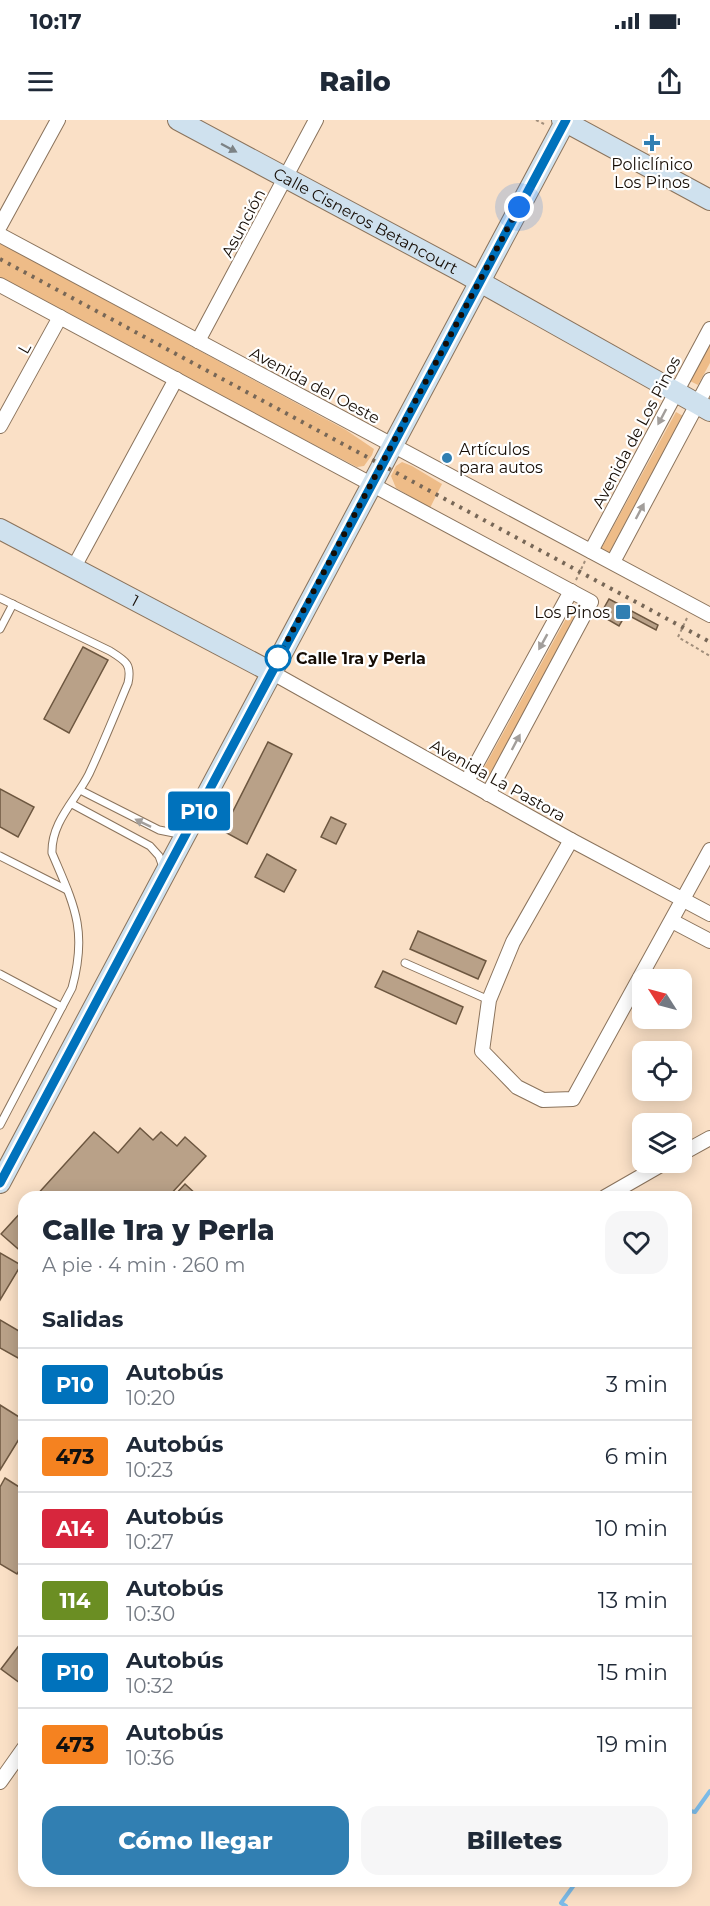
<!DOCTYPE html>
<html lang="es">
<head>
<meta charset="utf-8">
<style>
  body { margin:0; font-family:Montserrat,sans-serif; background:#f6f6f7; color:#1f2937; height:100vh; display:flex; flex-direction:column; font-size:22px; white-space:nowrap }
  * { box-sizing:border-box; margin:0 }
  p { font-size:20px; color:#747a83 }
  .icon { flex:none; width:33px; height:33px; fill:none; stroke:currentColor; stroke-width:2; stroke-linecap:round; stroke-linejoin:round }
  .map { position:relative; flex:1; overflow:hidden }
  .drawer { position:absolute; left:18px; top:1071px; width:674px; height:696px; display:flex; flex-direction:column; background:#fff; border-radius:18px; box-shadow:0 3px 15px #0003 }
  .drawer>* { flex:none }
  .badge { padding:0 12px; border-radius:4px; font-size:21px; line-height:39px }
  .needle { width:39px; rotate:306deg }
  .fabs { position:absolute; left:632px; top:849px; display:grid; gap:12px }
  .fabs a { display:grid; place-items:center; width:60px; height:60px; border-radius:12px; background:#fff; box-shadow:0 3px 15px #0003; font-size:30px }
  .you { position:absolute; width:30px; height:30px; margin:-15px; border:4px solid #fff; border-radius:50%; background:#1a73e8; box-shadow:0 0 0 9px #1a73e833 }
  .map>.badge { position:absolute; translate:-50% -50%; box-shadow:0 0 0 3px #fff }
  h2 { padding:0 24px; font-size:22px; line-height:54px }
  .round { display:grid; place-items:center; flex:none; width:63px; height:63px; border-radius:18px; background:#f6f6f7 }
  .summary { display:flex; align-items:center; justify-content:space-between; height:102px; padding:0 24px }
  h1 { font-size:28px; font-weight:800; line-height:45px }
  .primary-button { display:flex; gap:12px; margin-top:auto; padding:12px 24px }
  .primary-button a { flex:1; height:69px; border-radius:18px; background:#317fb2; color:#fff; font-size:24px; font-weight:800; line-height:69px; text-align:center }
  .primary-button a+a { background:#f6f6f7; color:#1f2937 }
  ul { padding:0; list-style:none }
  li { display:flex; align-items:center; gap:18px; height:72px; padding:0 24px; border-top:2px solid #e0e1e3 }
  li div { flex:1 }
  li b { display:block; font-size:22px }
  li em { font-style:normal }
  li .badge { min-width:66px; font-weight:700; text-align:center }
  .status { display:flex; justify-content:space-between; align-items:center; height:42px; padding:0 30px; background:#fff; direction:ltr }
  .status svg { height:16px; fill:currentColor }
  header { display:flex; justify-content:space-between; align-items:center; height:78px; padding:0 24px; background:#fff; font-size:27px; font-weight:800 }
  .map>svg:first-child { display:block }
</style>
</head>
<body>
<div class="status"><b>10:17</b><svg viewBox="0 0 49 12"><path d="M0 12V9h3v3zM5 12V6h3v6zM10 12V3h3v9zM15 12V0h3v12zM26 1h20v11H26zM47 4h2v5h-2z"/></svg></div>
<header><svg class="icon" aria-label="menu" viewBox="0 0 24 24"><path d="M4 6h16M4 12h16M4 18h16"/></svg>Railo<svg class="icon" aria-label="share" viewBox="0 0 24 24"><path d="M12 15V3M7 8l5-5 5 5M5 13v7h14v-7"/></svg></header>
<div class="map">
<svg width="710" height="1786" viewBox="0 0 710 1786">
  <rect width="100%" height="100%" fill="#fae0c6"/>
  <g fill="#eebc88">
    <polygon points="0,123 346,310 374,329 372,335 364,346 357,347 0,162"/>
    <polygon points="710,224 710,243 698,265 690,261"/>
    <polygon points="676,292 683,296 609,433 601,429"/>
    <polygon points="402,342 412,346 442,364 430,388 396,368 391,356 396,346"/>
    <polygon points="574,484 582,488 488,660 480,655"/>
  </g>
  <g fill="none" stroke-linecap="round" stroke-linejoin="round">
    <g stroke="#7cbbe8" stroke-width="4">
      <polyline points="686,1690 695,1692 710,1671"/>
      <polyline points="587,1761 619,1763 622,1761"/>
      <polyline points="566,1786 561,1783 577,1761"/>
    </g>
  </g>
  <g fill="#b9a188" stroke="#6d5740" stroke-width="1.5">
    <polygon points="609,479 658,505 656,510 626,494 619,506 600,495"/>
    <polygon points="83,527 108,540 69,613 44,599"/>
    <polygon points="268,622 292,634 247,724 223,711"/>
    <polygon points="0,669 34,687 18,717 0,707"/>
    <polygon points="331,697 346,704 336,724 321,717"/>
    <polygon points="267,734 296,750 284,772 255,757"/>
    <polygon points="418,811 486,841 478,859 410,829"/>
    <polygon points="383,851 463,887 456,904 375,867"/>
    <polygon points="140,1008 153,1020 161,1012 177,1026 185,1017 206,1036 168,1077 35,1077 94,1012 118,1033"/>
    <polygon points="185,1064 199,1077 173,1077"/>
    <polygon points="24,1089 24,1134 1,1114"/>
    <polygon points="0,1133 21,1145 0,1180"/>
    <polygon points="0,1200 24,1214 24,1228 18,1238 0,1228"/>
    <polygon points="0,1285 24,1300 24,1311 0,1350"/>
    <polygon points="5,1358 24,1370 24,1443 17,1454 0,1444 0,1367"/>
    <polygon points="24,1519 24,1566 1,1549"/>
  </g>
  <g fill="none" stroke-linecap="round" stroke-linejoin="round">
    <defs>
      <g id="lane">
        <path d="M0,478L110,531C126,541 132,544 128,563C115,594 103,624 89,654C76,680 51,702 52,733C74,785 88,810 72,868L0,1005"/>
        <polyline points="0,509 13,484"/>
        <polyline points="80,670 159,710 174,713 184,708"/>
        <polyline points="72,684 150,726 159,736 163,747"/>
        <polyline points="0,736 67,770"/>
        <polyline points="405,843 489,880"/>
        <polyline points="0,854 62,887"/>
      </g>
      <g id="street">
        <polyline points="0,106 58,0"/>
        <polyline points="0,115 710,495"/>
        <polyline points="0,165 591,482 488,674"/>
        <polyline points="198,221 316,0"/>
        <polyline points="0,306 60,197"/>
        <polyline points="591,431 710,209"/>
        <polyline points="613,442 710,260"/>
        <polyline points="74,447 176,259"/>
        <polyline points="271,552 571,720 710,794"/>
        <polyline points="467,661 571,471"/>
        <polyline points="571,720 513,822 489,880 482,931 517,967 543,980 573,979 710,730"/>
        <polyline points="672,801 710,821"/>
        <polyline points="681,1034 710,1018"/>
        <polyline points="605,1077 666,1042"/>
        <polyline points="0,1662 24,1628"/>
      </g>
      <g id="secondary">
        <path id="s1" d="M178,0L464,153L710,291"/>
        <polyline points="562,0 710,80"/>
        <path id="s2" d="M0,409L271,552"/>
        <polyline points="0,1063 566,0"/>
      </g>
    </defs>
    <use href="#lane" stroke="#8a735c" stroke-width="9"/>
    <use href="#street" stroke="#8a735c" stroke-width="16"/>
    <use href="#secondary" stroke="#8a735c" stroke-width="22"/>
    <g stroke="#a18e7b" stroke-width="2" stroke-dasharray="3 3" stroke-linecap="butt">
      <polyline points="536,0 544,4"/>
      <polyline points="576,460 585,441"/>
      <polyline points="687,498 678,517 710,536"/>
    </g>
    <use href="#lane" stroke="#fff" stroke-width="7"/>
    <use href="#street" stroke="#fff" stroke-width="14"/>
    <use href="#secondary" stroke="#cfe1ee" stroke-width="20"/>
    <polyline stroke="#776757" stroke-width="4" stroke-dasharray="3 6" stroke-linecap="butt" points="0,139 710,522"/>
  </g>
  <defs><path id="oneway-solid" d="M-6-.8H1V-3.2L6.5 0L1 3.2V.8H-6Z" transform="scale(1.5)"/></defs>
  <use fill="#7c8285" href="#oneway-solid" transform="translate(229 28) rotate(28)"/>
  <g fill="#a29e9b">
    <use href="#oneway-solid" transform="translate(662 297) rotate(118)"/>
    <use href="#oneway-solid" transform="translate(640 391) rotate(-62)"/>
    <use href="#oneway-solid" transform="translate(543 522) rotate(119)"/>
    <use href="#oneway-solid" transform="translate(516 622) rotate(-62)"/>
    <use href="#oneway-solid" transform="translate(143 703) rotate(-154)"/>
  </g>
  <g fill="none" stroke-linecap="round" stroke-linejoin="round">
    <defs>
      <polyline id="line" points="0,1063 566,0"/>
    </defs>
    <use href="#line" stroke="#fff" stroke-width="14"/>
    <use href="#line" stroke="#0072bc" stroke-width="9"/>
    <polyline stroke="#160d05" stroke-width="6" stroke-dasharray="0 10.8" points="278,538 519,87"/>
  </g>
  <g fill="#317fb2" stroke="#fff" stroke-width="2">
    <path d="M649 14h6v6h6v6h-6v6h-6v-6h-6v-6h6z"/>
    <circle cx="447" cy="338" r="6"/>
    <rect x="615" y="484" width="16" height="16" rx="3"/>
  </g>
  <circle fill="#fff" stroke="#0072bc" stroke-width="3" cx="278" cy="538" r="12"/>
  <g text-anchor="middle" stroke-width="4.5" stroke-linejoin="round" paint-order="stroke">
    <g font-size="16" fill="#160d05" stroke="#fff">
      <text x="652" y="50">Policlínico<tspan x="652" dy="18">Los Pinos</tspan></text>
      <text x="459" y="335" text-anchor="start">Artículos<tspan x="459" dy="18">para autos</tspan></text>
      <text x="610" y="498" text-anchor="end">Los Pinos</text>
    </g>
    <g font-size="16" fill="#160d05" stroke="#fff">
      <text dy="6" stroke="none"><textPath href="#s1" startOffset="213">Calle Cisneros Betancourt</textPath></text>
      <text transform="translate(243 103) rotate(-62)" y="6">Asunción</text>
      <text transform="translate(24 228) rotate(-61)" y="6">L</text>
      <text transform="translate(315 265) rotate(28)" y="6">Avenida del Oeste</text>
      <text transform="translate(636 312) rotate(-62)" y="6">Avenida de Los Pinos</text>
      <text dy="6" stroke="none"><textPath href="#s2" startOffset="153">1</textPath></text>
      <text transform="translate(498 660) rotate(29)" y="6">Avenida La Pastora</text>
    </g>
    <g font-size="16" font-weight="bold" fill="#160d05" stroke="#fff" text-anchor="start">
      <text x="296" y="544">Calle 1ra y Perla</text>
    </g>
  </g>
</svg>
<div class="fabs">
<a><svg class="needle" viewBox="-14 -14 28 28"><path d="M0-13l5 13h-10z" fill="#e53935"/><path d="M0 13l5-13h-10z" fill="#747a83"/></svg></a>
<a><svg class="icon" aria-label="locate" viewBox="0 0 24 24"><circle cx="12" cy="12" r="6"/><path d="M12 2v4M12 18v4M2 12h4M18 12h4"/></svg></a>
<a><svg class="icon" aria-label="layers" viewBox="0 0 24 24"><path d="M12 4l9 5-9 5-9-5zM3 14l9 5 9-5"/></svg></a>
</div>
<div class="you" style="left:519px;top:87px"></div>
<b class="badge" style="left:199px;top:691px;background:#0072bc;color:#fff">P10</b>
<section class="drawer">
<div class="summary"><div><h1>Calle 1ra y Perla</h1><p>A pie · 4 min · 260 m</p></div><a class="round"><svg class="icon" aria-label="heart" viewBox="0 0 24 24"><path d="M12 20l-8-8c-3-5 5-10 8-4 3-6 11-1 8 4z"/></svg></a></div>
<h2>Salidas</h2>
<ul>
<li><span class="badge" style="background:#0072bc;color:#fff">P10</span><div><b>Autobús</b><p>10:20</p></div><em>3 min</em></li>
<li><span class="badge" style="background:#f58220;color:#111">473</span><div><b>Autobús</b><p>10:23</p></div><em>6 min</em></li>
<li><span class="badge" style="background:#d7263d;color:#fff">A14</span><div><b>Autobús</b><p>10:27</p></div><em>10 min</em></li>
<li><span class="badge" style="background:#6b8e23;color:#fff">114</span><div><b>Autobús</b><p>10:30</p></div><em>13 min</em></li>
<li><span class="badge" style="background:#0072bc;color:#fff">P10</span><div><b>Autobús</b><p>10:32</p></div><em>15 min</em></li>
<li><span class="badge" style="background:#f58220;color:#111">473</span><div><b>Autobús</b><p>10:36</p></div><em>19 min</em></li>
</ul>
<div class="primary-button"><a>Cómo llegar</a><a>Billetes</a></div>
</section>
</div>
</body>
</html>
